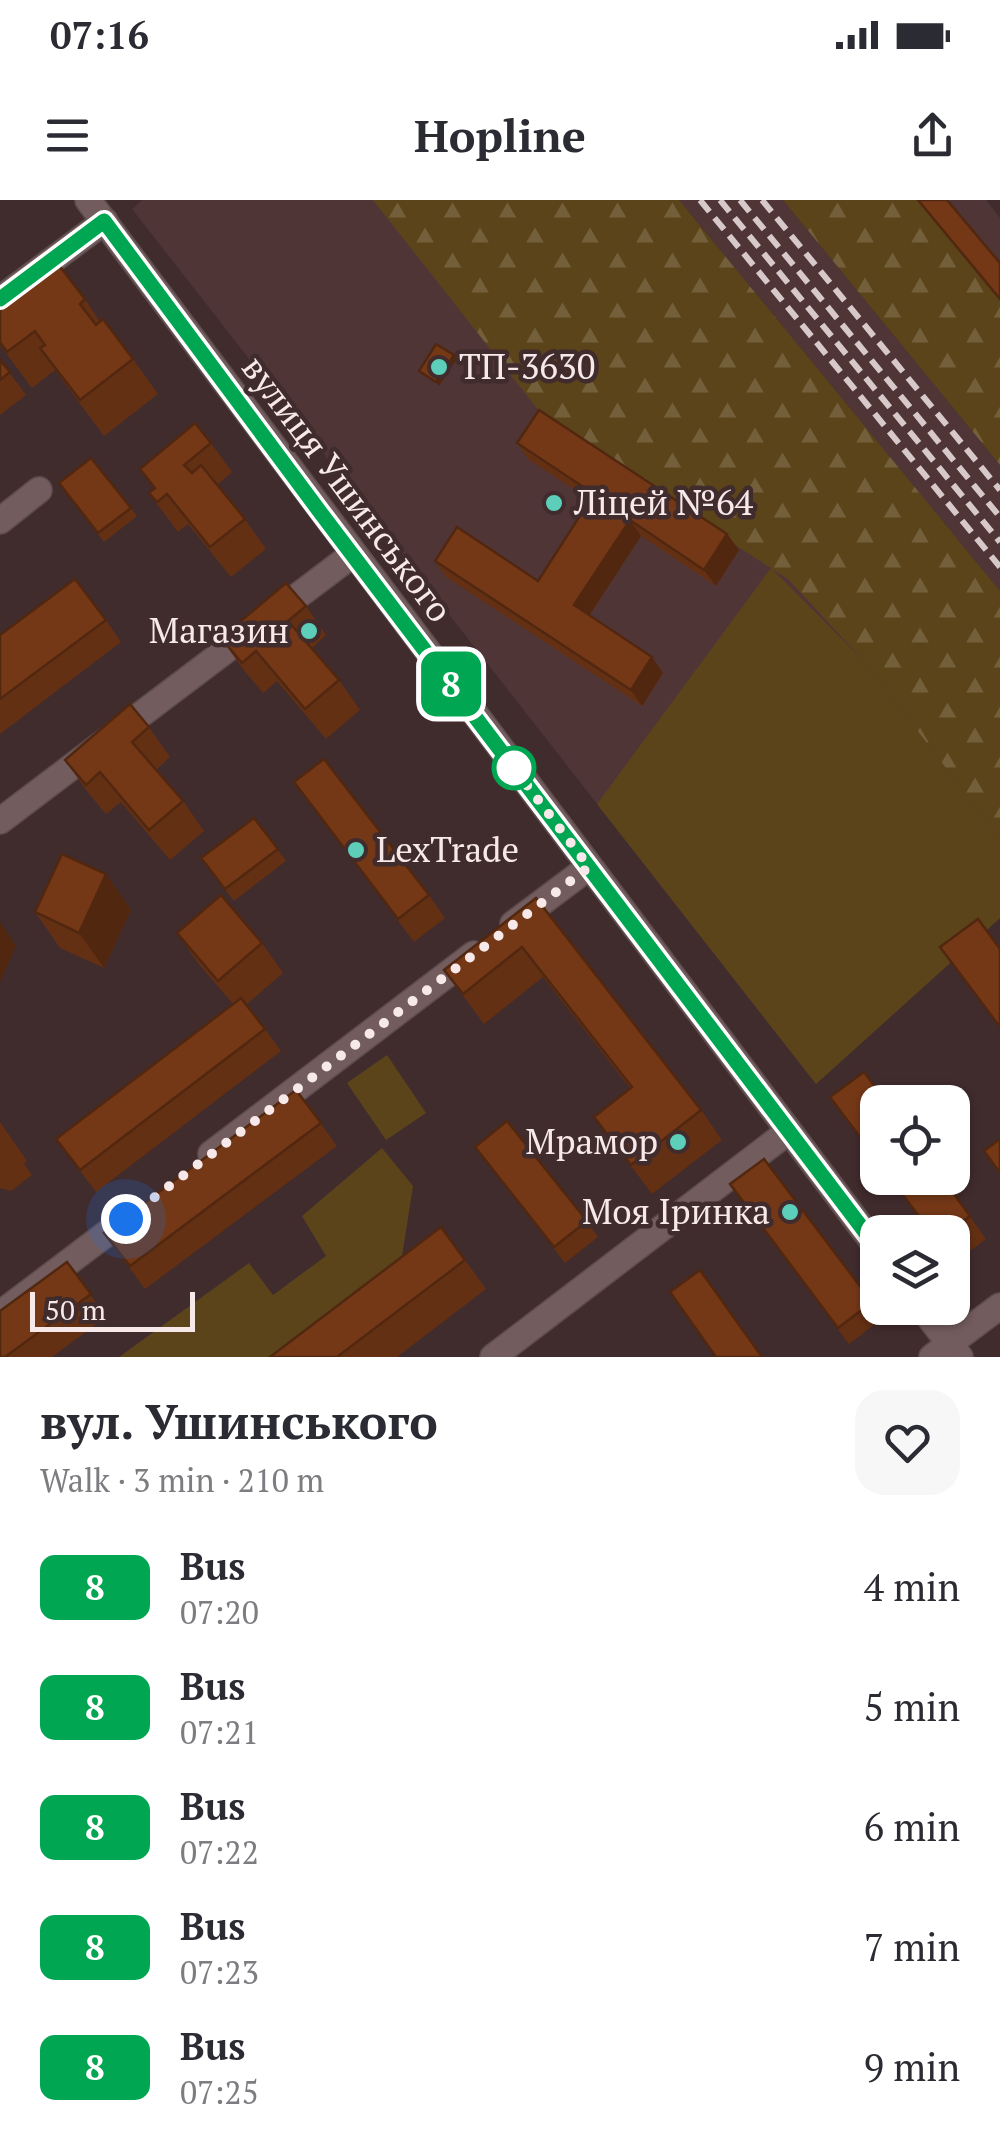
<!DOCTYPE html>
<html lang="en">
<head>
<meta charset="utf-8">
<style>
  body { margin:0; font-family:"PT Serif",serif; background:#f7f7f7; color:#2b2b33; height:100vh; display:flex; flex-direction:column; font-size:38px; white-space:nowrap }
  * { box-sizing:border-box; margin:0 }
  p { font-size:32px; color:#7c7c81 }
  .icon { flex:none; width:55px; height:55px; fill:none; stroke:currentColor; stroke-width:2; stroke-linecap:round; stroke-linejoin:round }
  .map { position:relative; height:1157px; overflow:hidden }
  .details { display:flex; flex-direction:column; background:#fff; flex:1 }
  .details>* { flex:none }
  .badge { padding:0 20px; border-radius:15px; font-size:35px; line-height:65px }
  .buttons { position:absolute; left:860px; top:885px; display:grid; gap:20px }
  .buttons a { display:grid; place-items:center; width:110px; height:110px; border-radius:20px; background:#fff; box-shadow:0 2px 8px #0004; font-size:50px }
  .scale { position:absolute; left:30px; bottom:25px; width:165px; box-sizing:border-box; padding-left:10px; border:5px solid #f7e9ea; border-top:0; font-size:28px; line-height:35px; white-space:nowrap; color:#f7e9ea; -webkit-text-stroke:8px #402b2d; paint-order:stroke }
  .you { position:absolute; width:50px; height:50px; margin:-25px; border:8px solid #fff; border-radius:50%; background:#1a73e8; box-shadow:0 0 0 15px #1a73e833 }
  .map>.badge { position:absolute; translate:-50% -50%; box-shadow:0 0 0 5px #fff }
  .round { display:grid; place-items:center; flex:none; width:105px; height:105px; border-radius:30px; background:#f7f7f7 }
  .overview { display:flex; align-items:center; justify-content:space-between; height:170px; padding:0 40px }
  h1 { font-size:48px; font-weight:600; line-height:75px }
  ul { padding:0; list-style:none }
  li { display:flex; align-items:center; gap:30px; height:120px; padding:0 40px }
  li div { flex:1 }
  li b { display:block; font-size:38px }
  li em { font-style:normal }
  li .badge { min-width:110px; font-weight:700; text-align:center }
  .status { display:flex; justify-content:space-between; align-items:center; height:70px; padding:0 50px; background:#fff; direction:ltr }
  .status svg { height:28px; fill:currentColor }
  header { display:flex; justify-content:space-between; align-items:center; height:130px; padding:0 40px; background:#fff; font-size:45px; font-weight:600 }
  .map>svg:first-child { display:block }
</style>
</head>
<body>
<div class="status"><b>07:16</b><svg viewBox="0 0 49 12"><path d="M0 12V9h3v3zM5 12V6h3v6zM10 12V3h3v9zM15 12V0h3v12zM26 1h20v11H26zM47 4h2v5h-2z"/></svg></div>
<header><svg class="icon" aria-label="menu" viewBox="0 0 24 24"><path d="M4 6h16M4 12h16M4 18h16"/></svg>Hopline<svg class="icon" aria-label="share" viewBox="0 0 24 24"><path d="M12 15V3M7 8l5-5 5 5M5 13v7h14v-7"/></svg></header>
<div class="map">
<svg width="1000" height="1157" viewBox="0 0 1000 1157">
  <defs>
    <pattern id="forest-firs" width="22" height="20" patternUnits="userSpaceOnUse" patternTransform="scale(2.5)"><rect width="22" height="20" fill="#5c441a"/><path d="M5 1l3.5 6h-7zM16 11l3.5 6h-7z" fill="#745f3b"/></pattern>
  </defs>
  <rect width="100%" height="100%" fill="#402b2d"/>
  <g fill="#503537">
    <polygon points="142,0 486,0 1000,598 1000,718 816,884 132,9"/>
    <polygon points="679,0 783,0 1000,265 1000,391"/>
    <polygon points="919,0 986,0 1000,18 1000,98"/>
  </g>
  <g fill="url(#forest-firs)">
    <polygon points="373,0 679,0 1000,391 1000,639 864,461 788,379 551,226"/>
    <polygon points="783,0 919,0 1000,98 1000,265"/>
  </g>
  <g fill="#5c441a">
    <polygon points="771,368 864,461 1000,639 1000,718 816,884 597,604"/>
    <polygon points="387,855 426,913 386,940 347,883"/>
    <polygon points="382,948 413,986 400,1069 285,1157 119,1157 249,1063 273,1095 326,1056 302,1016"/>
  </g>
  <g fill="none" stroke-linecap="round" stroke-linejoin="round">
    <defs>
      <g id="minor">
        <polyline points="88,0 878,1049"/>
        <polyline points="0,99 105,21"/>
        <polyline points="0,321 39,290"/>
        <polyline points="0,621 352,355"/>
        <polyline points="513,724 589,667"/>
        <polyline points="211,954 474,754"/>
        <polyline points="922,1108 960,1157"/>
        <polyline points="0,1114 131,1015"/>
        <polyline points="493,1157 789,931"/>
        <polyline points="932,1157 1000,1106"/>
      </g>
    </defs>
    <use href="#minor" stroke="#5c4b4c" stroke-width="28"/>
    <use href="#minor" stroke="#735c5d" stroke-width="25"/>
    <g stroke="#d7c8c9" stroke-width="6" stroke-dasharray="15 8" stroke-linecap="butt">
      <polyline points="700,0 1000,367"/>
      <polyline points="720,0 1000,342"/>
      <polyline points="740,0 1000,317"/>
      <polyline points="762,0 1000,290"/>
    </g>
  </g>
  <g fill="#643014">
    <polygon points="0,96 85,99 100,122 133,159 158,194 104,236 55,170 32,188 0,145"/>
    <polygon points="0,160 26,195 0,215"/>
    <polygon points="211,243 232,272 217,285 245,319 266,349 231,377 188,324 178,332 149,293 154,289 140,269"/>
    <polygon points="517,243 727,334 739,350 716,386 641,336 589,416 663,473 642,506 446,377 435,361 538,381 590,300 528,259"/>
    <polygon points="65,292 131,308 137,316 104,342"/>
    <polygon points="306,406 326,435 312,448 339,480 360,510 326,539 277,481 263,493 242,468 221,438"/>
    <polygon points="106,420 121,442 0,534 0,435"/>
    <polygon points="149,527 170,557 156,570 183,601 204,631 170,660 121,602 106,614 86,590 65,560"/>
    <polygon points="294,582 429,695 445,718 414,742"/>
    <polygon points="254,618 286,661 234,701 201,658"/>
    <polygon points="106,674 131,710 104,768 60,748 35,712"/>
    <polygon points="536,698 701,910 722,940 652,994 594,917 630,888 543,777 484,824 444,770"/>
    <polygon points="177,733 262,743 283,773 247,804 281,851 96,992 56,939 233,804 198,763"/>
    <polygon points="296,890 337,946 145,1089 104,1033"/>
    <polygon points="0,922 27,961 24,964 32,975 11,991 0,988"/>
    <polygon points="475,947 587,1021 598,1037 565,1063"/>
    <polygon points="942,978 986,1039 953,1064 952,1032 930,1032"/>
    <polygon points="741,1001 872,1102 883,1118 849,1144"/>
    <polygon points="465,1060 486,1089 397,1157 270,1157"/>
    <polygon points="67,1062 106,1117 52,1157 0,1157"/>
  </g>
  <g fill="#512710">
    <polygon points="454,155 457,159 439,186 436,182"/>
    <polygon points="630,320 641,336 585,422 574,405"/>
    <polygon points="727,334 739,350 716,386 704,370"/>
    <polygon points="652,457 663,473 642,506 631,490"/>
    <polygon points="106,674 131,710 104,768 79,733"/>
    <polygon points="0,722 16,746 0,782"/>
  </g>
  <g fill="#743817" stroke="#512710" stroke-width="2.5">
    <polygon points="918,0 947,0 1000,63 1000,99"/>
    <polygon points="48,51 85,99 80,104 96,125 103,119 133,159 80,200 40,148 45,145 35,131 7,152 0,142 0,96 4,93 0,88"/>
    <polygon points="436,144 454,155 436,182 419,171"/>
    <polygon points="0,160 10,172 0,180"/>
    <polygon points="539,210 727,334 704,370 630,320 574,405 652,457 631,490 435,361 457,327 538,381 594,294 517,243"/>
    <polygon points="195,223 211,243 184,265 192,273 201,265 245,319 210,347 167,294 157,302 149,293 155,288 140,269"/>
    <polygon points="91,258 131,308 98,333 59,283"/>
    <polygon points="75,379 106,420 0,499 0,435"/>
    <polygon points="286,383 306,406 288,421 339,480 305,509 256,451 242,463 221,438"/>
    <polygon points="130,504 149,527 132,542 183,601 149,630 100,572 86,585 65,560"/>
    <polygon points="324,559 429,695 398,719 294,582"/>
    <polygon points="254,618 278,649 225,689 201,658"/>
    <polygon points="62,654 106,674 79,733 35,712"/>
    <polygon points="221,695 262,743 218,781 177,733"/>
    <polygon points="536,698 701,910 631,965 594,917 632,887 522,747 463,794 444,770"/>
    <polygon points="978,719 1000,749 1000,827 940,747"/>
    <polygon points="241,798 265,829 80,970 56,939"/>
    <polygon points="864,872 886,902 878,902 878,961 830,897"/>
    <polygon points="296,890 321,923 130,1066 104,1033"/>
    <polygon points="507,921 587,1021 554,1047 475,947"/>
    <polygon points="1000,939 1000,973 984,951"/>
    <polygon points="764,959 872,1102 838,1128 730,984"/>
    <polygon points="890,978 942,978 970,1016 948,1032 931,1032"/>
    <polygon points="441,1027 465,1060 337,1157 270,1157"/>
    <polygon points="67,1062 91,1094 5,1157 0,1157 0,1111"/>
    <polygon points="700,1070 762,1157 716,1157 670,1092"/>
  </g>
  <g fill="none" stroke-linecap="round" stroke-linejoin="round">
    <defs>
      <polyline id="line" points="0,99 104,21 320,312 878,1049"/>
    </defs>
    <use href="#line" stroke="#fff" stroke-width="22"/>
    <use href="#line" stroke="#00a651" stroke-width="15"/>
    <polyline stroke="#f7e9ea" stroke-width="10" stroke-dasharray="0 18" points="126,1019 589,667 514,568"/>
  </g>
  <g fill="#5dceb9" stroke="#402b2d" stroke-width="4">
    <circle cx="439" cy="167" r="10"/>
    <circle cx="554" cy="303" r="10"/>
    <circle cx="309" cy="431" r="10"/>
    <circle cx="356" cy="650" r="10"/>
    <circle cx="678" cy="942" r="10"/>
    <circle cx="790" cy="1012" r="10"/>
  </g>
  <circle fill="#fff" stroke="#00a651" stroke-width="5" cx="514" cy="568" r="20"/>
  <g text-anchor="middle" stroke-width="9" stroke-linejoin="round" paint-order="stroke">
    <g font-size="35" fill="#f7e9ea" stroke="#402b2d" text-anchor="start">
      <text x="459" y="179">ТП-3630</text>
      <text x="574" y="315">Ліцей №64</text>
      <text x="289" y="443" text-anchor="end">Магазин</text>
      <text x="376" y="662">LexTrade</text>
      <text x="658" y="954" text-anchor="end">Мрамор</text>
      <text x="770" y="1024" text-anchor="end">Моя Іринка</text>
    </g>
    <g font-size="35" fill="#f7e9ea" stroke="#402b2d">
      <text transform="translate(347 289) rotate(53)" y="12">вулиця Ушинського</text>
    </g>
  </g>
</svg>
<div class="buttons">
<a><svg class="icon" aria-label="locate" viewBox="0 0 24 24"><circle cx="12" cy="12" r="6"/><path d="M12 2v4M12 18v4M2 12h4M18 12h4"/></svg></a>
<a><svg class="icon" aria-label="layers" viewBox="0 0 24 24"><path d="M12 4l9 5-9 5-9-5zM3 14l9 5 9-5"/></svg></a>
</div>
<div class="scale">50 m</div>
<div class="you" style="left:126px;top:1019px"></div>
<b class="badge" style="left:451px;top:484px;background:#00a651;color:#fff">8</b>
</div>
<section class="details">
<div class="overview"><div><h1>вул. Ушинського</h1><p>Walk · 3 min · 210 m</p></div><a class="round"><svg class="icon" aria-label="heart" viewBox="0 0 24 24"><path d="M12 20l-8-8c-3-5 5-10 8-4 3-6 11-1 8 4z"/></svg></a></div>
<ul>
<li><span class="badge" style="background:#00a651;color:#fff">8</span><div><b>Bus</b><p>07:20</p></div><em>4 min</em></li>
<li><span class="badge" style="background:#00a651;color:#fff">8</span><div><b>Bus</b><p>07:21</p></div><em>5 min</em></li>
<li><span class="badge" style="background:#00a651;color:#fff">8</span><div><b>Bus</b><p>07:22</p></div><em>6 min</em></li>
<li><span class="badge" style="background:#00a651;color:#fff">8</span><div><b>Bus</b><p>07:23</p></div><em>7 min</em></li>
<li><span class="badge" style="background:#00a651;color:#fff">8</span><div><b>Bus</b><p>07:25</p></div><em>9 min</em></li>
</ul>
</section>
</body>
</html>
